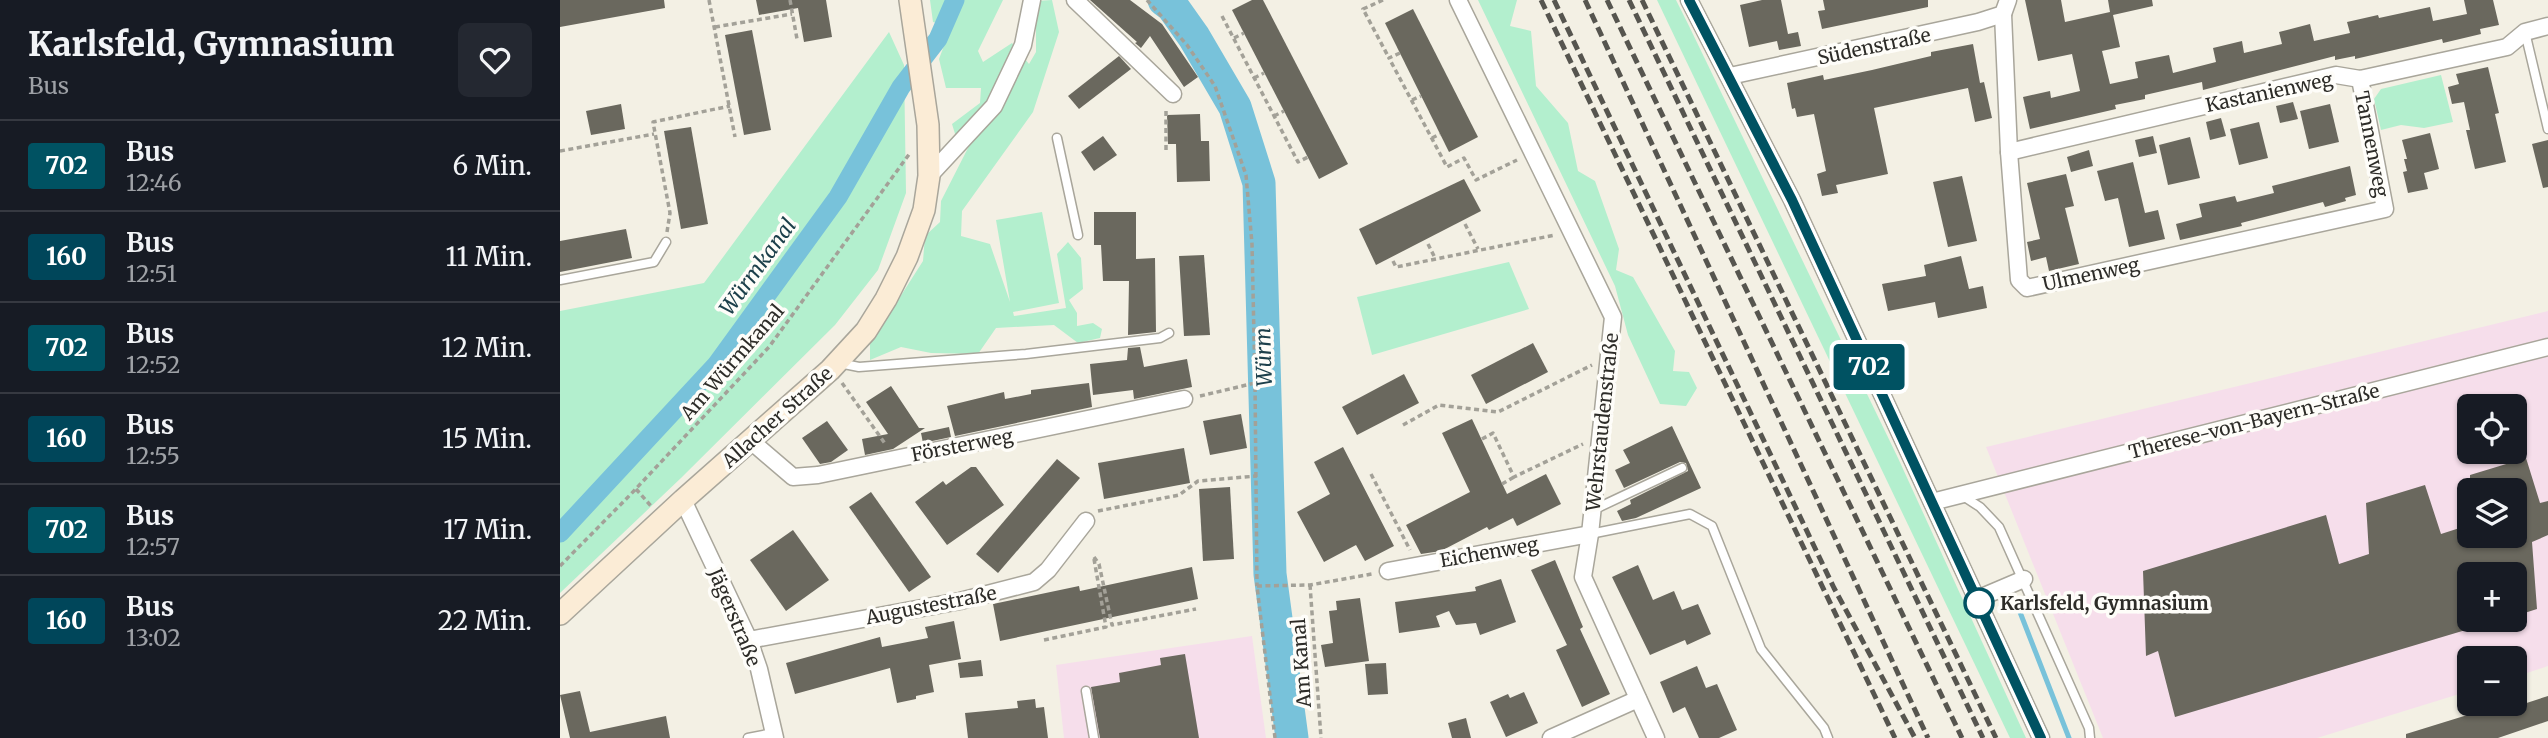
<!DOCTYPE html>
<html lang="de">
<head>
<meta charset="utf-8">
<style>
  body { margin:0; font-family:Merriweather,serif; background:#242831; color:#f1f3f6; height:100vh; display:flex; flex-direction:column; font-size:26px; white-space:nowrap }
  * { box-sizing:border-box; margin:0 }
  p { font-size:23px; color:#9ea1a6 }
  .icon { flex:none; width:38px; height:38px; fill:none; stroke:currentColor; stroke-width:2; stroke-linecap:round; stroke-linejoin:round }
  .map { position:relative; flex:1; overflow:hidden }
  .sheet { display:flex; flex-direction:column; background:#171b24; width:560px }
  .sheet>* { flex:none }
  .badge { padding:0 14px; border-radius:5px; font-size:24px; line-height:46px }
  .fabs { position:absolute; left:1897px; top:394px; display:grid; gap:14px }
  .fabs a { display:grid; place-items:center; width:70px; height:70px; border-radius:10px; background:#171b24; box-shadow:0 2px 5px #0004; font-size:35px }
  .map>.badge { position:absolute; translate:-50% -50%; box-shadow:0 0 0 4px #fff }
  .round { display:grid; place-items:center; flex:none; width:74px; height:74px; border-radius:10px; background:#242831 }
  .overview { display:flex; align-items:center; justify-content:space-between; height:119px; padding:0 28px }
  h1 { font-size:33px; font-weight:800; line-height:52px }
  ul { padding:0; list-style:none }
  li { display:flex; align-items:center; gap:21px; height:91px; padding:0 28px; border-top:2px solid #363941 }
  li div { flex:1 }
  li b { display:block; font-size:26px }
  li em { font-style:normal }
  li .badge { min-width:77px; font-weight:700; text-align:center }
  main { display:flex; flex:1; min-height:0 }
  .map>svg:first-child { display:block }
</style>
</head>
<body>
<main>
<section class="sheet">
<div class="overview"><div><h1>Karlsfeld, Gymnasium</h1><p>Bus</p></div><a class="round"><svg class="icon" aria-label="heart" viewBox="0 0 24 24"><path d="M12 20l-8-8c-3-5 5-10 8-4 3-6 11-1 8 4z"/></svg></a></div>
<ul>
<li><span class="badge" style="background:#005262;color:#fff">702</span><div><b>Bus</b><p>12:46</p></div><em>6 Min.</em></li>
<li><span class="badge" style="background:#00465a;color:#fff">160</span><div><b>Bus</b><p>12:51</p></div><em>11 Min.</em></li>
<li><span class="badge" style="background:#005262;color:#fff">702</span><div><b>Bus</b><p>12:52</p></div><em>12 Min.</em></li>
<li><span class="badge" style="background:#00465a;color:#fff">160</span><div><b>Bus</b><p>12:55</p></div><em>15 Min.</em></li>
<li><span class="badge" style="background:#005262;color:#fff">702</span><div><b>Bus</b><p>12:57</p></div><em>17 Min.</em></li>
<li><span class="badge" style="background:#00465a;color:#fff">160</span><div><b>Bus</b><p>13:02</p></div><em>22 Min.</em></li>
</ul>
</section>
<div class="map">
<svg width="1988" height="738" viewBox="0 0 1988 738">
  <rect width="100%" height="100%" fill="#f3f0e4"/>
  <g fill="#f6deeb" fill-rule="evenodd">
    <path d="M1988,311V666L1955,677V658H1909V691L1757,738H1543L1426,447ZM1909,406H1955V452H1909ZM1909,490H1955V536H1909ZM1909,574H1955V620H1909Z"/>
    <polygon points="692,636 706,738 504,738 496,665"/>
  </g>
  <g fill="#b3efce">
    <polygon points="370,0 443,0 418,51 423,62 452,43 469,64 476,52 476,1 492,0 499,32 473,112 402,211 401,236 430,244 450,302 436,220 482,212 499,303 453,312 454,316 506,308 497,254 508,242 521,258 523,289 509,300 517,313 517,326 533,323 542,329 540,338 518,343 494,325 436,328 418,354 371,353 341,347 310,360 310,344 363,261 365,236 380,222 381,201 409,146 396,137 392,124 420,103 421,88 386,88 379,59 391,27 373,22"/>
    <polygon points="918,0 957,0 950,26 971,31 976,86 1008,123 1018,171 1035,181 1059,249 1056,270 1073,277 1115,351 1113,371 1129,372 1137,388 1126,406 1100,404 1068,335 1055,286"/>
    <polygon points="1097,0 1116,0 1129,26 1338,458 1466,738 1450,738"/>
    <polygon points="329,32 344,65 346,193 318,270 275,325 121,478 0,593 0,311 144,283"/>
    <polygon points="1881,75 1893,122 1864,128 1841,125 1821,130 1814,99 1821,89"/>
    <polygon points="949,262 969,309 812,355 797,297"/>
  </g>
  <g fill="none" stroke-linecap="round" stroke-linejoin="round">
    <polyline stroke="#78c2da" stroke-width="5" points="1458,607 1509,738"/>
    <polyline stroke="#78c2da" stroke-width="19" points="0,533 156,365 278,197 341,87 378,39 395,0"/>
    <polyline stroke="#78c2da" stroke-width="33" points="604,0 612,6 634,37 675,107 699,183 710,574 732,738"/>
  </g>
  <g fill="#6a685e">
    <polygon points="0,0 104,0 105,8 0,27"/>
    <polygon points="196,0 266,0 272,37 244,42 238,8 199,15"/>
    <polygon points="530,0 570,0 602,24 638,77 624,87 590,36 581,48 575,43 577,42"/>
    <polygon points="692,0 703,0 788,164 759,179 672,10"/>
    <polygon points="1202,0 1221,0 1228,34 1238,32 1241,46 1219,50 1217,41 1189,47 1180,5"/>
    <polygon points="1263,0 1368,0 1368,7 1262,29 1258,11 1265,10"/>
    <polygon points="1465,0 1501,0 1505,22 1550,12 1548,0 1592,0 1593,6 1553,15 1560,47 1542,51 1550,84 1578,78 1575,62 1609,55 1613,73 1656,62 1653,48 1682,41 1684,53 1722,44 1719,32 1750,24 1754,41 1790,33 1787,22 1818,15 1819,18 1870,7 1873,21 1907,14 1904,0 1933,0 1939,25 1920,29 1921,34 1883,43 1882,39 1795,59 1795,56 1775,60 1775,56 1643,90 1642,82 1585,95 1585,99 1555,105 1556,109 1470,129 1463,97 1490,91 1491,98 1520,91 1512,54 1478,61"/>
    <polygon points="853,9 918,137 889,152 825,23"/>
    <polygon points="192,30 211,130 184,135 165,35"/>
    <polygon points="1413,44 1420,83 1424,82 1432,118 1415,122 1408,88 1314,108 1328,174 1276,185 1278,193 1262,196 1257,174 1266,171 1254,114 1237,117 1235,108 1232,109 1227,83 1263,75 1264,80 1312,70 1371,56 1371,52"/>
    <polygon points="559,56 571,69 519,109 508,96"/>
    <polygon points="1928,67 1939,113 1935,114 1946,162 1915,169 1906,130 1910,130 1904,102 1892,104 1888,87 1899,84 1896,74"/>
    <polygon points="1733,102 1738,119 1720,123 1716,106"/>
    <polygon points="61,104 65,129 31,135 26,111"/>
    <polygon points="1770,104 1779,142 1749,149 1740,111"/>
    <polygon points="640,114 641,141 649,141 650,181 617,182 616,144 608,144 607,115"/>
    <polygon points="1661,118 1666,136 1650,140 1646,122"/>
    <polygon points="1699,122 1708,158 1679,165 1670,129"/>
    <polygon points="131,127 148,224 121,229 104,131"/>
    <polygon points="1870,133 1879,169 1864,173 1868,189 1848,193 1843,172 1847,171 1844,159 1847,159 1842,140"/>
    <polygon points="543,136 557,155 534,171 521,152"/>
    <polygon points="1593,136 1597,153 1579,157 1575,140"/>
    <polygon points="1630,137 1640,178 1608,185 1599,145"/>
    <polygon points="1988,140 1988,187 1983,188 1972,144"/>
    <polygon points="1529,150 1533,166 1511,172 1507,157"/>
    <polygon points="1573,162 1585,213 1598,210 1605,239 1569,247 1558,198 1545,201 1537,171"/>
    <polygon points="1790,166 1796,195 1785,198 1786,201 1765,207 1763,202 1681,223 1682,226 1620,240 1616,224 1642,217 1639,204 1675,196 1677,202 1714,193 1712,186"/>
    <polygon points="1506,174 1514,206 1505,208 1519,264 1489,271 1486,257 1471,261 1467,242 1480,239 1467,183"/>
    <polygon points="1402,176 1417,241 1388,247 1373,182"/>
    <polygon points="904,179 921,211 816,265 799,229"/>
    <polygon points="534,212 576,212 576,259 595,258 596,332 568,335 569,281 543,281 541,245 534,245"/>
    <polygon points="66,229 72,258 0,272 0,241"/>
    <polygon points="644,255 650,335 624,336 619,256"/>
    <polygon points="1401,256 1409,289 1423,286 1427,308 1378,318 1375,302 1328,311 1322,284 1366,276 1364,265"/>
    <polygon points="973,343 988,372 926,404 911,375"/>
    <polygon points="580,347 584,367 627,359 632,387 574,399 573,390 533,395 530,364 567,360 568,348"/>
    <polygon points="844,374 859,403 797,435 782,407"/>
    <polygon points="529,383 532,407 395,436 387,406 444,392 445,399 471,394 471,390"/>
    <polygon points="331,386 359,428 365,428 333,449 305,455 302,439 328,434 306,402"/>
    <polygon points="681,414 687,448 650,455 643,421"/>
    <polygon points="912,419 947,494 986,474 1001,504 957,526 953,518 929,530 927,527 881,551 861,554 846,525 910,492 882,433"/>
    <polygon points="267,421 288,450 271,462 260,464 242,438"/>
    <polygon points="1112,426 1141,488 1076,518 1062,521 1057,511 1071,504 1070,500 1128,471 1126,463 1120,462 1064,488 1055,470 1070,463 1063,450"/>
    <polygon points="389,427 391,437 363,443 361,433"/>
    <polygon points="783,447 834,546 805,561 796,545 764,562 737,512 770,494 754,462"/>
    <polygon points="624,448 630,483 544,499 538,463"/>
    <polygon points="1966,458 1980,503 1988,501 1988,535 1972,542 1977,609 1955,616 1955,574 1909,574 1909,629 1615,717 1598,651 1586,656 1583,571 1766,515 1779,564 1809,554 1806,503 1865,485 1881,534 1909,525 1909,536 1955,536 1955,490 1910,490 1910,475"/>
    <polygon points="497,459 520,478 438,573 416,554"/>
    <polygon points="411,467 416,467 444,505 387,545 355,502 383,481 386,485"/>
    <polygon points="670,487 674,559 643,561 639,489"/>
    <polygon points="311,492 371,577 349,592 289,507"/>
    <polygon points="233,530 269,580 226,611 190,560"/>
    <polygon points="995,560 1023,627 1020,629 1050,694 1022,707 996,650 1007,645 971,570"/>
    <polygon points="1078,565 1093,600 1114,591 1122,610 1138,604 1151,634 1127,645 1125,640 1090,655 1052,577"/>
    <polygon points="632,567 638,599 440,641 433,604 519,586 520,591"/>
    <polygon points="941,579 956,622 920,635 916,623 896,625 889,611 876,616 880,627 839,633 835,602 916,591 915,587"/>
    <polygon points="800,598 809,661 765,667 761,645 773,643 769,611 777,610 776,601"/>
    <polygon points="394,621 401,659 369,665 374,692 356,696 356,699 337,703 330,668 235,694 226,663 320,637 322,647 368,638 365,627"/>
    <polygon points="625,654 639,738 540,738 531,687 560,682 559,673 601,665 600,658"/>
    <polygon points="421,660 423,676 400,678 398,663"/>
    <polygon points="826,663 828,694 808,695 805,664"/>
    <polygon points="1137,666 1146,688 1157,684 1177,730 1159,738 1139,738 1125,707 1113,713 1100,682"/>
    <polygon points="20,691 30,732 106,716 110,738 10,738 0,695"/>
    <polygon points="964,692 978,723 946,737 930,702 948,694 950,698"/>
    <polygon points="1988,696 1988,721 1938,738 1846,738 1846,734 1943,704 1945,710"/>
    <polygon points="475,699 476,708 484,707 488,738 408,738 405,713 458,708 457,701"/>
    <polygon points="906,718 911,738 892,738 888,723"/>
  </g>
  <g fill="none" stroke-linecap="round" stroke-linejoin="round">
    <defs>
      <g id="lane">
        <polyline points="1965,32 1988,129"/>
        <polyline points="497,138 518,235"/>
        <polyline points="0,280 94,262 106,242"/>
        <polyline points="279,363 299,367 466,354 600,338 609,333"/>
        <polyline points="1403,496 1420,507 1439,527 1529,728 1530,738"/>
        <polyline points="1033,510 1122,468"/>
        <polyline points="1030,534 1130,514 1152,526 1201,649 1264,728 1268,738"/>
        <polyline points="526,691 534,738"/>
        <polyline points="188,738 213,733"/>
      </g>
      <g id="street">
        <polyline points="515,0 613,94"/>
        <polyline points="898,0 1053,317 1030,534 1023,577 1096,738"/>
        <polyline points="1129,0 1232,200 1481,738"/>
        <polyline points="1443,14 1449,152 1459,280 1467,288 1825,209 1800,79"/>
        <polyline points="1170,76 1418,22 1443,14 1448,0"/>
        <polyline points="1449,152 1776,75 1800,79 1947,47 1965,32 1988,26"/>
        <polyline points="369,176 434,106 463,45 472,0"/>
        <polyline points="191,441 233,477 258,475 624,399"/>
        <polyline points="123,500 189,640 199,669 215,738"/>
        <polyline points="1372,502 1988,347"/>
        <polyline points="828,571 1030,534"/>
        <polyline points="1417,599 1464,579"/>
        <polyline points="189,640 400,601 474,582 488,570 526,521"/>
        <polyline points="991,738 1078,699"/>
      </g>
      <polyline id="secondary" points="0,614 123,500 270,370 306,331 326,299 347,257 364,210 369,176 368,125 350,0"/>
    </defs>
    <use href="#lane" stroke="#a9a69b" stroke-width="11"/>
    <use href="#street" stroke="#a9a69b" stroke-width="19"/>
    <use href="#secondary" stroke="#a9a69b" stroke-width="24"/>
    <g stroke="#a3a198" stroke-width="3.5" stroke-dasharray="5 3.5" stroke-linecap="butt">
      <polyline points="149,0 175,137"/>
      <polyline points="230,0 237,39"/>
      <polyline points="587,0 627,45 655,86 686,175 692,244 695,383 697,586"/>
      <polyline points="823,0 803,9 829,58"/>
      <polyline points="662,16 738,162 748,157"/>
      <polyline points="155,27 232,14"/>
      <polyline points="674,38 684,33"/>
      <polyline points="840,53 829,58 887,167 904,158 916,180 957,160"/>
      <polyline points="694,78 704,73"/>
      <polyline points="852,100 861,96"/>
      <polyline points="714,116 724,111"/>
      <polyline points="872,138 880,134"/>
      <polyline points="606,150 606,110"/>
      <polyline points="0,151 94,134"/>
      <polyline points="905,224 918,249"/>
      <polyline points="107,232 110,213 93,122 170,106"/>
      <polyline points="868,244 875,258"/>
      <polyline points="833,261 836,267 995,235"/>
      <polyline points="282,383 326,445"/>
      <polyline points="640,396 695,383"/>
      <polyline points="843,425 879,405 938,412 1032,365"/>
      <polyline points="922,439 933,433 954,477 1023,444"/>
      <polyline points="811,474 850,550"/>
      <polyline points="942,484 954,477"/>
      <polyline points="76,489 91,506"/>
      <polyline points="538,511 619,495 638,481 697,476"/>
      <polyline points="534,557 539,564 552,625 636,609"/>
      <polyline points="0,566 70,495 209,347 350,153"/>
      <polyline points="750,585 761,738"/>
      <polyline points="484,640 546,627 534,559"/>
      <polyline points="715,738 697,586 750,585 812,574"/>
    </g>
    <use href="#lane" stroke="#fff" stroke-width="8"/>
    <use href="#street" stroke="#fff" stroke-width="16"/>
    <use href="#secondary" stroke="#fbecd6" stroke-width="21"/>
    <g stroke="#56554f" stroke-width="5" stroke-dasharray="10 5" stroke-linecap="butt">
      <polyline points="981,0 1335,738"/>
      <polyline points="994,0 1274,588 1355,738"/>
      <polyline points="1025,0 1368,738"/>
      <polyline points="1047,0 1402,738"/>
      <polyline points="1069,0 1423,738"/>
      <polyline points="1082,0 1436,738"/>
    </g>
  </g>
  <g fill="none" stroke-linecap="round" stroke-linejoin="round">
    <defs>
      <polyline id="line" points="1129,0 1232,200 1481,738"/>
    </defs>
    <use href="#line" stroke="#fff" stroke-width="16"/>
    <use href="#line" stroke="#005262" stroke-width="10"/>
  </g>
  <circle fill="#fff" stroke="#005262" stroke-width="3.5" cx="1419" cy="603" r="14"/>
  <g text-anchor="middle" stroke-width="7" stroke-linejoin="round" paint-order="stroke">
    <g font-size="19" fill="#2d2c28" stroke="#fefdf9">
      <text transform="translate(1314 46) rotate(-12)" y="7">Südenstraße</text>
      <text transform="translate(1709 92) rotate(-12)" y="7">Kastanienweg</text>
      <text transform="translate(1812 144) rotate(79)" y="7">Tannenweg</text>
      <text transform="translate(1531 274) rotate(-12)" y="7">Ulmenweg</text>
      <text transform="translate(172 362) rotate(-49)" y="7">Am Würmkanal</text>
      <text transform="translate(217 417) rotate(-42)" y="7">Allacher Straße</text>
      <text transform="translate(1694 421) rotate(-14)" y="7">Therese-von-Bayern-Straße</text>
      <text transform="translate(1042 422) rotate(-84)" y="7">Wehrstaudenstraße</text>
      <text transform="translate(402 445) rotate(-11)" y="7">Försterweg</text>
      <text transform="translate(929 552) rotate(-10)" y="7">Eichenweg</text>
      <text transform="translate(371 605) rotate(-11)" y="7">Augustestraße</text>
      <text transform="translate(175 617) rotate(67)" y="7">Jägerstraße</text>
      <text transform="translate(741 663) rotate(-94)" y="7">Am Kanal</text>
    </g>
    <g font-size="19" font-weight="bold" fill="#2d2c28" stroke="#fefdf9" text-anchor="start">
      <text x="1440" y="610">Karlsfeld, Gymnasium</text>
    </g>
    <g font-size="21" font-style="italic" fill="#1d404b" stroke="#fefdf9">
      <text transform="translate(198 267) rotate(-54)" y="7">Würmkanal</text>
      <text transform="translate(704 357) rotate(-92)" y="7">Würm</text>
    </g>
  </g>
</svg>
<div class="fabs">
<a><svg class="icon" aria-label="locate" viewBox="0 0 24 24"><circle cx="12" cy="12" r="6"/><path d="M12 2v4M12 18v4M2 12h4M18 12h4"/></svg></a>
<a><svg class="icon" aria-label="layers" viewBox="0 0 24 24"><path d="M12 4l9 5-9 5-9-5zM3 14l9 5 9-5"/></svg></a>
<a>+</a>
<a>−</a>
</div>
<b class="badge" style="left:1309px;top:367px;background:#005262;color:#fff">702</b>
</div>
</main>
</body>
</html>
